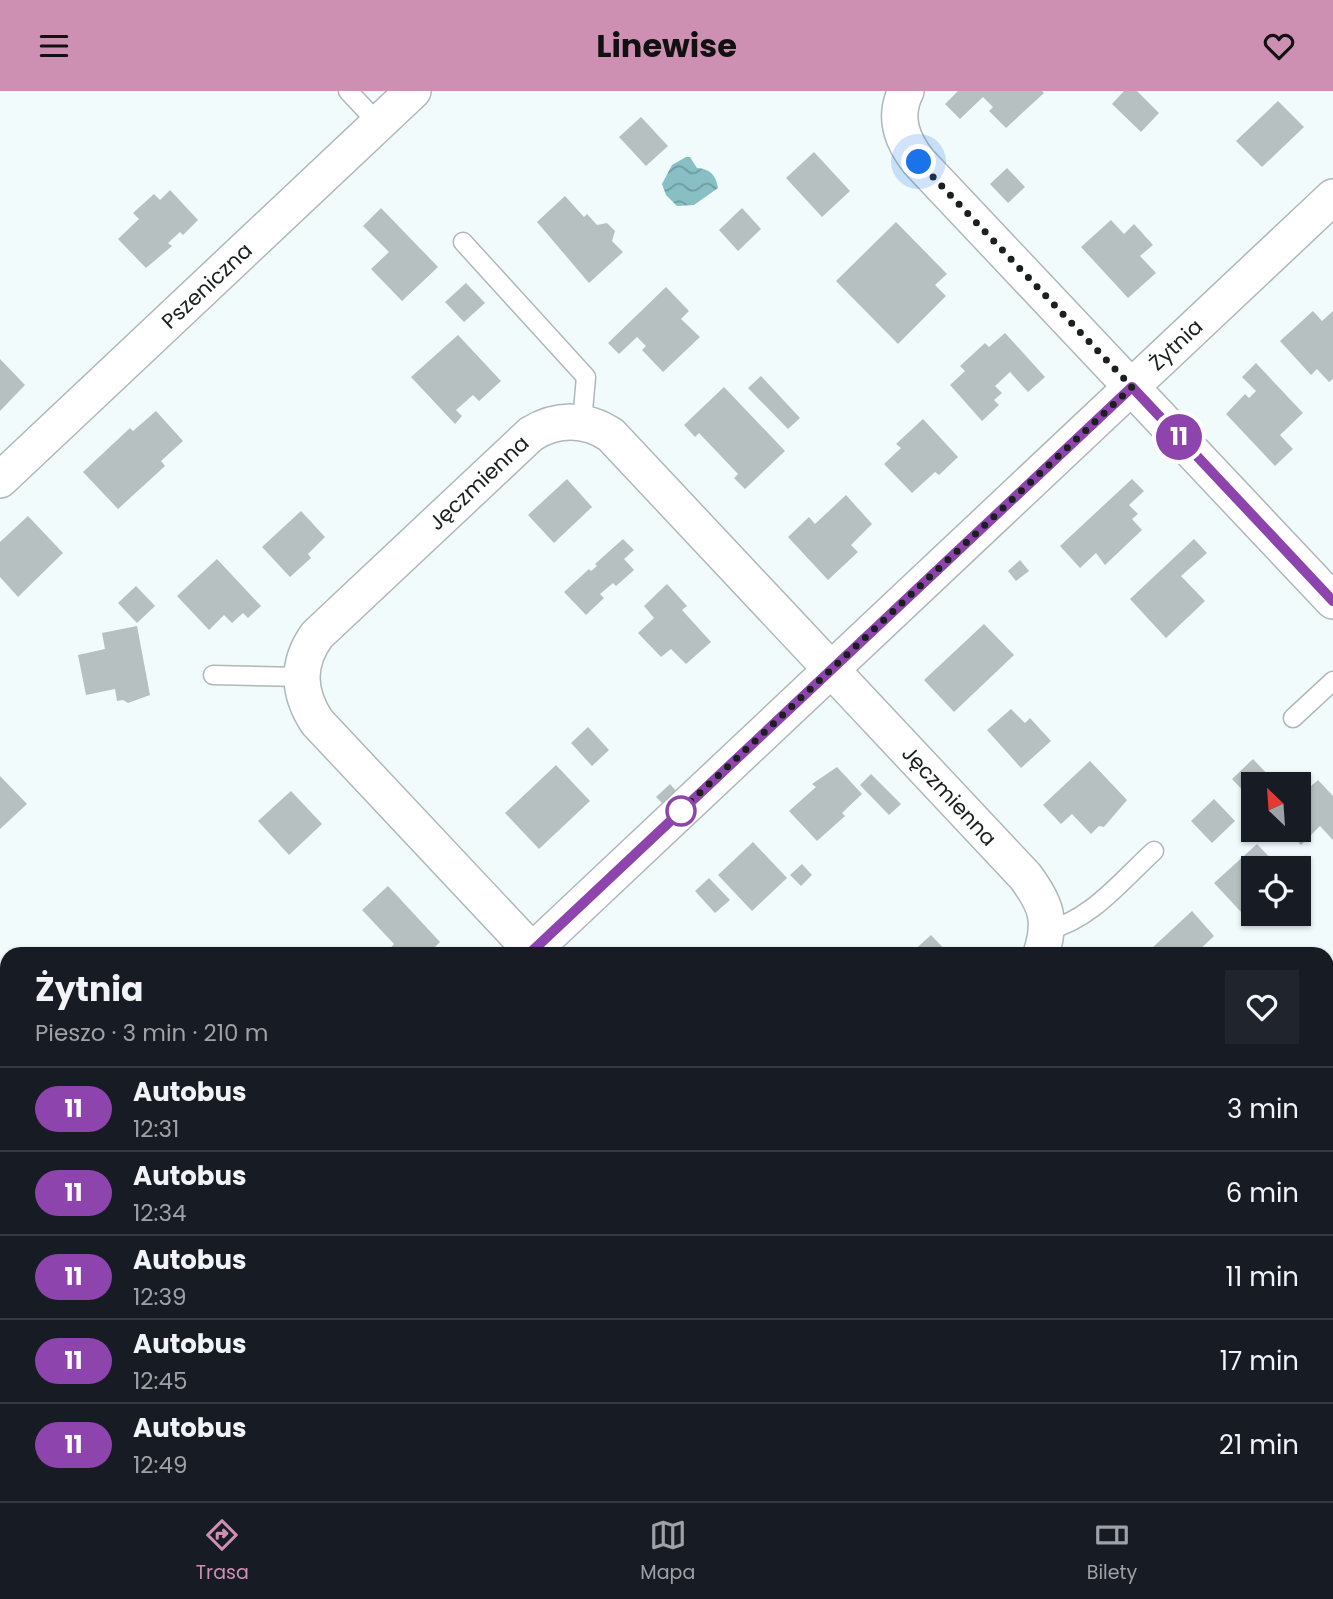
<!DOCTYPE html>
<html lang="pl">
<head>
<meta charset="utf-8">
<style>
  body { margin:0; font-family:Poppins,sans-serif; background:#20242c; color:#f1f3f6; height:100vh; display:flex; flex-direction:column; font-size:26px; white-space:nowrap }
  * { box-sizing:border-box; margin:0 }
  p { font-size:23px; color:#9ea1a6 }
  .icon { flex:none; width:38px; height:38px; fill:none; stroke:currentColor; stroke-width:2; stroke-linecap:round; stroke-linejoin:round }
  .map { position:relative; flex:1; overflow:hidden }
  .panel { position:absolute; left:0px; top:856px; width:1334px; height:555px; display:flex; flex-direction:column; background:#171b24; border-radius:21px 21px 0 0; box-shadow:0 2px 5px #0004 }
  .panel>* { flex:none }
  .badge { padding:0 14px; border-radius:23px; font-size:24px; line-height:46px }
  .needle { width:46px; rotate:335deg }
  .fabs { position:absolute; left:1241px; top:681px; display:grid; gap:14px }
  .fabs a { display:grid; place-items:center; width:70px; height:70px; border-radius:0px; background:#171b24; box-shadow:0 2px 5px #0004; font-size:35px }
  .you { position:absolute; width:35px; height:35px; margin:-18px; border:5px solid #fff; border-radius:50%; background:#1a73e8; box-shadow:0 0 0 10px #1a73e833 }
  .map>.badge { position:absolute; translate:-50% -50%; box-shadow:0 0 0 4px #fff }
  .round { display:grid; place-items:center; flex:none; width:74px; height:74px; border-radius:0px; background:#20242c }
  .summary { display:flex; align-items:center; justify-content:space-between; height:119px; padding:0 35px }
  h1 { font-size:33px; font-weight:700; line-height:52px }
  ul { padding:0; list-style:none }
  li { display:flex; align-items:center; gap:21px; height:84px; padding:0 35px; border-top:2px solid #363941 }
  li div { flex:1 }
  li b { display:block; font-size:26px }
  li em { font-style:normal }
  li .badge { min-width:77px; font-weight:700; text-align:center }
  header { display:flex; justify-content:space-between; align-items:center; height:91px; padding:0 35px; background:#cd90b3; color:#111; font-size:32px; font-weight:700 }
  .menu { display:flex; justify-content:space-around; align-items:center; height:98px; border-top:2px solid #363941; background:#171b24; font-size:19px; color:#9ea1a6 }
  .menu a { display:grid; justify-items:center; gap:4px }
  .menu .active { color:#cd90b3 }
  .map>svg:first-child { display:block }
</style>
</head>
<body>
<header><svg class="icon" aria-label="menu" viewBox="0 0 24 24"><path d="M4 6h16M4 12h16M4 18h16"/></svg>Linewise<svg class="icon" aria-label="heart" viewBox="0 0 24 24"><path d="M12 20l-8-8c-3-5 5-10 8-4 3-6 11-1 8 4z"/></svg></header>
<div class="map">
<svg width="1333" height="1410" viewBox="0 0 1333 1410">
  <defs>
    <pattern id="water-waves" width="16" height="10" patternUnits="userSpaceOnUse" patternTransform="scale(1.75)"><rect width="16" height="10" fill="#87bfc5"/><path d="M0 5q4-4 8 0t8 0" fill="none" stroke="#6e9ba0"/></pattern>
  </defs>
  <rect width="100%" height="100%" fill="#f1fbfc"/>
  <path fill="url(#water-waves)" d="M686,66H690L697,77C710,78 716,84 718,97L694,114L677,115L666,104L662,93L672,74Z"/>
  <g fill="#b7c0c1">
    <polygon points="958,0 1042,0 1044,2 1006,37 989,20 993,16 983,6 960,28 945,13"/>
    <polygon points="1124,0 1137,0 1159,22 1141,41 1112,13"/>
    <polygon points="1278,10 1304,36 1262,76 1236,50"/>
    <polygon points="641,26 668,55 646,75 619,46"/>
    <polygon points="814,61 850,100 822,126 786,87"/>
    <polygon points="1007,77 1025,96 1008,112 990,93"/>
    <polygon points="170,99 198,129 183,144 180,141 168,152 172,155 146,177 118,148 139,128 133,122 154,103 160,109"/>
    <polygon points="565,105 584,126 587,123 597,134 607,132 615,140 612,150 623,161 589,192 537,131"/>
    <polygon points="381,117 438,176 402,210 371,178 389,161 363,135"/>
    <polygon points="742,117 761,138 738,160 719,139"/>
    <polygon points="1111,129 1124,143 1134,133 1153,154 1140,165 1156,182 1128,207 1081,156"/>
    <polygon points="896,131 947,183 935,194 946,205 898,253 836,190"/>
    <polygon points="466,192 485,212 464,231 445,211"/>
    <polygon points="666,196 689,220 681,228 700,246 663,281 642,259 646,255 637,246 619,263 608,252"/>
    <polygon points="1313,220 1322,230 1333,220 1333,288 1329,291 1317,278 1311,284 1280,250"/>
    <polygon points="1005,242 1045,286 1028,301 1010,281 995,295 1002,302 994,309 999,314 982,330 950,294 965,280 960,275 985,252 989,256"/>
    <polygon points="458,244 501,290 479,310 473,304 456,319 462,325 455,333 411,286"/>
    <polygon points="0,268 25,294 0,320"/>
    <polygon points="1256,272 1303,322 1280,344 1293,358 1275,375 1226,323 1245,303 1249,307 1256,300 1242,286"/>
    <polygon points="761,285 800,327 788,338 748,297"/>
    <polygon points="724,296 785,360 745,398 734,387 738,383 699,342 695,346 684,334"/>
    <polygon points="156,320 183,350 161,370 165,375 118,418 83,381 130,337 133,340"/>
    <polygon points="923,328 958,366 939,384 935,381 912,402 884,373 901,357 896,353"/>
    <polygon points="567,388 592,416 554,452 528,424"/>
    <polygon points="1132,388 1144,400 1129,414 1138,423 1132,428 1142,439 1105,474 1096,462 1080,477 1060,455"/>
    <polygon points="846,404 872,433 851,454 858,461 828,489 788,446 809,426 815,433"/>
    <polygon points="301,420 325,446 308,463 311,467 290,486 262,456"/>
    <polygon points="28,425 63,462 18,506 0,486 0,451"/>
    <polygon points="623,448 634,459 624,468 634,479 616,495 613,492 600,503 604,507 586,524 564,501 589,478 591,480 597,475 595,473"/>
    <polygon points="1194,448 1207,462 1181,485 1205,510 1166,547 1130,508"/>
    <polygon points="217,468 261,515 248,527 243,522 232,532 224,524 209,539 177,505"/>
    <polygon points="1020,469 1029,480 1016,490 1008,480"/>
    <polygon points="667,493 687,515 682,519 711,551 686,573 671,558 661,566 638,542 654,527 644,515"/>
    <polygon points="136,495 155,515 137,532 118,512"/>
    <polygon points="984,533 1014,564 954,621 924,589"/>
    <polygon points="137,535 150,604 128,612 123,609 117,610 115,598 86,604 78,564 105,558 102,542"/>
    <polygon points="1011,618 1025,632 1030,627 1051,650 1021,677 987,639"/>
    <polygon points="588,636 609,659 592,675 571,652"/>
    <polygon points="1253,668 1273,689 1269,693 1253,693 1253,710 1232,688"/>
    <polygon points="1090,670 1127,709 1104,736 1099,735 1091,743 1072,723 1061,733 1043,714"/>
    <polygon points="556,674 590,710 539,758 505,722"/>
    <polygon points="837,676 862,703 842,722 845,725 817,750 789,720 816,696 812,693"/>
    <polygon points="871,683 901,713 889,724 860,694"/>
    <polygon points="0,685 27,713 0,738"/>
    <polygon points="1318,689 1333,705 1333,749 1320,735 1301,754 1286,738 1298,738 1298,706"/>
    <polygon points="670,693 676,700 662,712 656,706"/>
    <polygon points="291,700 322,733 289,764 258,730"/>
    <polygon points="1214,708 1235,730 1212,752 1191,730"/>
    <polygon points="753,751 787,787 752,820 718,784"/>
    <polygon points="1257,753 1280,777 1253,777 1253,809 1241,821 1214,792"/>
    <polygon points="802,773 812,784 801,795 790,784"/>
    <polygon points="709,787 730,809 715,822 695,800"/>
    <polygon points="388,795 440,851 428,863 385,863 394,853 362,819"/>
    <polygon points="1192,820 1214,845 1195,863 1157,863 1152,857"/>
    <polygon points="931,844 949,863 910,863"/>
    <polygon points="7,1030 7,1067 0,1059 0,1036"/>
    <polygon points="532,1404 604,1404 597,1410 538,1410"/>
  </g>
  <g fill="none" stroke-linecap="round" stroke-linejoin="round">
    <defs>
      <g id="service">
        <polyline points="348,0 378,32"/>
        <polyline points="463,151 586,286 582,331"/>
        <polyline points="213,584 301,586"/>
        <polyline points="1293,627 1333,590"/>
        <path d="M1048,839C1091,829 1122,789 1154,760"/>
      </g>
      <g id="minor">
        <path d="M906,0C893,26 902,50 919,71L1333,510"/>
        <polyline points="0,389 413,0"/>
        <polyline points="529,863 1333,106"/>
        <path d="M535,863L317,631C298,602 296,573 317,544L531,343C557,327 586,327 611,344L1025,785C1046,813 1052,829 1041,863"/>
        <polyline points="0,900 7,903"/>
        <polyline points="0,1339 7,1333"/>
        <polyline points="0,1376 7,1369"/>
        <polyline points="447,1410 449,1404"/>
      </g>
      <g id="tertiary">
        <polyline points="1326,929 1333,923"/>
        <polyline points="872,1410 878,1404"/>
      </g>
    </defs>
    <use href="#service" stroke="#afb8b9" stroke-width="21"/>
    <use href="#minor" stroke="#afb8b9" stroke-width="38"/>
    <use href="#tertiary" stroke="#afb8b9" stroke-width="42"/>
    <use href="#service" stroke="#fff" stroke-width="18"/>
    <use href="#minor" stroke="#fff" stroke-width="35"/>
    <use href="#tertiary" stroke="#fff" stroke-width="38"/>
  </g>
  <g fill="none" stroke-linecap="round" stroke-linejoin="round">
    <defs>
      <polyline id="line" points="529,863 1132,296 1333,510"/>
    </defs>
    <use href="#line" stroke="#fff" stroke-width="16"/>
    <use href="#line" stroke="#8e44ad" stroke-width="10"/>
    <polyline stroke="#1c1f20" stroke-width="7" stroke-dasharray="0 12.6" points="681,720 672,728 1132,296 919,71"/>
  </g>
  <circle fill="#fff" stroke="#8e44ad" stroke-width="3.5" cx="681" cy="720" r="14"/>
  <g text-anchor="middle" stroke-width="5" stroke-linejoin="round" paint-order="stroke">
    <g font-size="21" fill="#1c1f20" stroke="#fff">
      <text transform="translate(207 195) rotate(-43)" y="7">Pszeniczna</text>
      <text transform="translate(1176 254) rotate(-43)" y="7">Żytnia</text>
      <text transform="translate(479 392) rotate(-43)" y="7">Jęczmienna</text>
      <text transform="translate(949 705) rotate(47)" y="7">Jęczmienna</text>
    </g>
  </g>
</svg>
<div class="fabs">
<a><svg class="needle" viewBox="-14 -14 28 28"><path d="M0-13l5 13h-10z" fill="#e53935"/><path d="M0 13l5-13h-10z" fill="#9ea1a6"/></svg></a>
<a><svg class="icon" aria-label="locate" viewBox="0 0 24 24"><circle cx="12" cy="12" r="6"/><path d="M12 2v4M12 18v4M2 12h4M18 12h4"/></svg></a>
</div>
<div class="you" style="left:919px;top:71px"></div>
<b class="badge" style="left:1179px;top:346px;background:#8e44ad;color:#fff">11</b>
<section class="panel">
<div class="summary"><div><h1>Żytnia</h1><p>Pieszo · 3 min · 210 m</p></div><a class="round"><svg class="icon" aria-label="heart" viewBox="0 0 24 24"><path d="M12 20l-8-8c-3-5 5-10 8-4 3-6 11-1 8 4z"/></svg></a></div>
<ul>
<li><span class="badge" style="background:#8e44ad;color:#fff">11</span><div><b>Autobus</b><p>12:31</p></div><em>3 min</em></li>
<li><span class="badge" style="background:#8e44ad;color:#fff">11</span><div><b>Autobus</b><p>12:34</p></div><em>6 min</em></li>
<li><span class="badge" style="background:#8e44ad;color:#fff">11</span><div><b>Autobus</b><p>12:39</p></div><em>11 min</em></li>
<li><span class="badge" style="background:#8e44ad;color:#fff">11</span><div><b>Autobus</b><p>12:45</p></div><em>17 min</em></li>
<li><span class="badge" style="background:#8e44ad;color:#fff">11</span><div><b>Autobus</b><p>12:49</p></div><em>21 min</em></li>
</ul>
</section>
</div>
<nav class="menu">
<a class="active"><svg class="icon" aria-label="directions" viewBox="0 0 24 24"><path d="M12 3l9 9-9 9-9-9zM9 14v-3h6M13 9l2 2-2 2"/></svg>Trasa</a>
<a><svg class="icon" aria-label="map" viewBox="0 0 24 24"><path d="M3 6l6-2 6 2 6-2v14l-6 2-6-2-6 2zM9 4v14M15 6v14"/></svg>Mapa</a>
<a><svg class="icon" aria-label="tickets" viewBox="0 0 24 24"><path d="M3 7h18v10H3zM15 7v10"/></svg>Bilety</a>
</nav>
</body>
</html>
